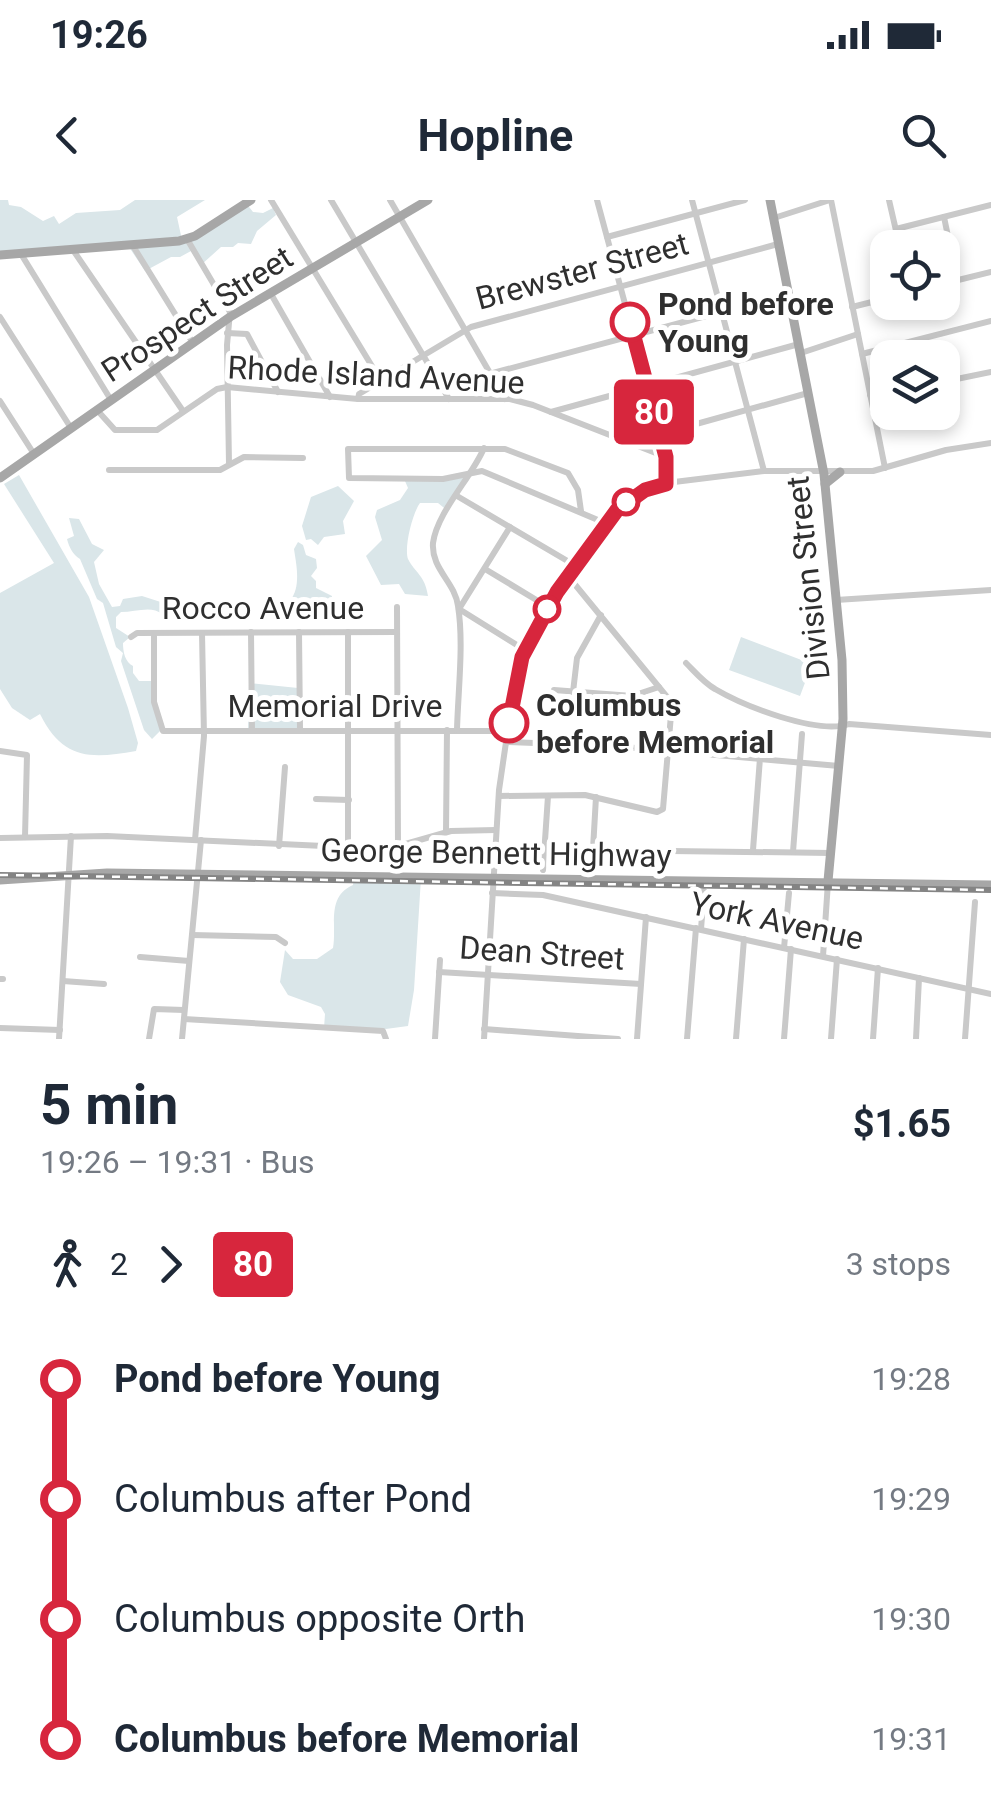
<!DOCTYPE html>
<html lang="en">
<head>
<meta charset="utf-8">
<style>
  body { margin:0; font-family:Roboto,sans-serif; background:#f6f6f7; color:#1f2937; height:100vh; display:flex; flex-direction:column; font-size:38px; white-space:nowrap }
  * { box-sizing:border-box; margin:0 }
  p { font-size:32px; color:#747a83 }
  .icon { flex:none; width:55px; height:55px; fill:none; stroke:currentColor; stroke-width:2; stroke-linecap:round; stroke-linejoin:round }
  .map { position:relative; height:839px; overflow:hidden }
  .sheet { display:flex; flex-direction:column; background:#fff; flex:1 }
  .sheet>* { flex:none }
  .badge { padding:0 20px; border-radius:8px; font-size:35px; line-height:65px }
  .controls { position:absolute; left:870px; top:30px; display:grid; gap:20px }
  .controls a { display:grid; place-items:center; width:90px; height:90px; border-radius:20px; background:#fff; box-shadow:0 5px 15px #0003; font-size:50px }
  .map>.badge { position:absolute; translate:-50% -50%; box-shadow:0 0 0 5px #fff }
  .legs { display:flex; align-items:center; gap:15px; height:110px; padding:0 40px; font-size:32px }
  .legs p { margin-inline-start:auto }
  .head { display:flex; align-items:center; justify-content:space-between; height:170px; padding:0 40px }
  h1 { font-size:55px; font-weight:700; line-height:75px }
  ul { padding:0 40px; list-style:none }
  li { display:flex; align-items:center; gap:35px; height:120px; font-size:38px }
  li i { display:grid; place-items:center; width:15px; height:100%; margin:0 12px; background:currentColor }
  li i::after { content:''; width:25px; height:25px; margin:-12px; border:8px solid; border-radius:50%; background:#fff }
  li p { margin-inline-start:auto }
  li:first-child i { background:linear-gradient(#0000 50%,currentColor 0) }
  li:last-child i { background:linear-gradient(currentColor 50%,#0000 0) }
  .status { display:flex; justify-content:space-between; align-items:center; height:70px; padding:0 50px; background:#fff; direction:ltr }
  .status svg { height:28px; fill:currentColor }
  header { display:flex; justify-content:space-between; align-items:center; height:130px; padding:0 40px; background:#fff; font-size:45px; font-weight:700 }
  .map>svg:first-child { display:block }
</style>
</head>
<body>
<div class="status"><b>19:26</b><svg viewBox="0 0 49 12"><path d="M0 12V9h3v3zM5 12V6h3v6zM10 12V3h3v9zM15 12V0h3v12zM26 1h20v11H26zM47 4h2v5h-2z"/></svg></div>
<header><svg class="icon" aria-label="back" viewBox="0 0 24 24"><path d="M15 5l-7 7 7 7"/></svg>Hopline<svg class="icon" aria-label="search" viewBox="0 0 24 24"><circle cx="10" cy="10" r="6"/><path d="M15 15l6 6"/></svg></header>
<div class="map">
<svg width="991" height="839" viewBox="0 0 991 839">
  <rect width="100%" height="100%" fill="#fff"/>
  <g fill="#dae6e9">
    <polygon points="0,0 8,0 9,5 21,7 43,21 54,16 59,24 76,13 120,10 135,0 205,0 177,17 182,40 246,3 253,12 263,13 273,8 276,15 257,31 251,44 238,43 233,47 221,47 201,65 191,51 180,57 171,57 145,71 129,47 0,55"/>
    <path d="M19,275L89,397L128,508L138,543L136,551C90,559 63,560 40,514L30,520L12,508L0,489V393L54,363L4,284Z"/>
    <path d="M463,275L466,281L448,311L438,303H420C412,314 404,348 408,359C415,373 425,375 428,396L405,394L399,384L381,385L366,356L382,340L375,317L377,310L400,300L408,288L405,281Z"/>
    <polygon points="338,286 354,301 343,321 345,334 324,337 318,345 311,339 306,340 302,326 311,297"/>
    <path d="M69,318L79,319L92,344L104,350L94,362L99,384L112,407L120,406L123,399L142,396L170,405L191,398L201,404L198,410L190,413L180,407L175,412L162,414C152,405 135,412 121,412L116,417V428L130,437L123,443C123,452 125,462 133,466V473L139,481H152L161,530L152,539L144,530L121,461L123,453L116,447L103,403L97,399L80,359C73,355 69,347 67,339L74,336Z"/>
    <path d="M298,342L303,345L306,355L316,359L317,368L311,376L316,381V388L332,396L331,404L334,410L312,409L292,398C301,384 296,363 294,349Z"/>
    <polygon points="741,437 812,464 800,496 729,470"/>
    <polygon points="249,483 298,488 298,532 248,531"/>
    <path d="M354,677L421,678L414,790L408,826L371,831L324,828L325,814L321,807L288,795L280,782L285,750L293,759H317L333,748C337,725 326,697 353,685Z"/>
  </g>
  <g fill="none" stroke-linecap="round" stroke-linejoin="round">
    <g stroke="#c9c9c9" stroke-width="6">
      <polyline points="271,0 381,181"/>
      <polyline points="331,0 449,199"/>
      <polyline points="390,0 505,199"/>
      <polyline points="597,0 673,282"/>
      <polyline points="692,0 764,271"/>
      <polyline points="831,0 885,268"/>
      <polyline points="889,0 900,48"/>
      <polyline points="944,17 957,80"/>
      <polyline points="774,18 830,0"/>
      <polyline points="896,29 991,5"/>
      <polyline points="607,37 745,0"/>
      <polyline points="187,39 230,112 227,145 229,264"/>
      <polyline points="133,46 193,143"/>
      <polyline points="73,50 183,211"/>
      <polyline points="21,54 111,200"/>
      <polyline points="942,84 991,72"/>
      <polyline points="271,94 330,197"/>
      <polyline points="852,107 888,98"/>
      <polyline points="0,117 71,228"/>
      <polyline points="227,133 247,134 278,192"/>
      <polyline points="801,153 858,134"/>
      <polyline points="862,154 991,121"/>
      <polyline points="493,173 721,112"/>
      <polyline points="942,182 991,172"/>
      <polyline points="870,195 888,192"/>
      <polyline points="358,199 359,194 471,127 778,44"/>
      <polyline points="0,201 34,254"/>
      <polyline points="97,210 115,230 157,230 217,189 227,187 358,199 510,199 533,205 666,257"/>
      <polyline points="551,212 799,144"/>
      <polyline points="628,243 808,193"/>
      <polyline points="666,257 666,283"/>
      <polyline points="109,270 220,270 244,257 303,258"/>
      <polyline points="457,296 576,366"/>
      <polyline points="581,311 578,290 568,273 505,249 348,249 349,278 443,279 482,271 605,323"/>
      <polyline points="510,327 459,409 525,450"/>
      <polyline points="485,369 548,407"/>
      <polyline points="836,400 991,390"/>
      <polyline points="397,407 398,647"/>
      <polyline points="251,432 252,531"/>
      <polyline points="299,432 300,530"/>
      <polyline points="348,432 348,648"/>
      <polyline points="154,433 154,502 163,531 507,531"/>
      <polyline points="131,437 137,433 397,432"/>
      <path d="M686,463C695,472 704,483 715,489C744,506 817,535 849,524L991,535"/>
      <polyline points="554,490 632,496 659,487"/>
      <polyline points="573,492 577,458 601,415"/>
      <path d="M457,530C458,491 464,443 458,406C455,382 431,369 433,343C437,312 472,277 484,248"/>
      <polyline points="506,542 614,546 839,566"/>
      <polyline points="0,551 27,555 25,637"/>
      <polyline points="499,596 585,595 657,612 663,609 672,503 568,376"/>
      <polyline points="596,597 593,649 596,650 831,653"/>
      <polyline points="316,599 349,600"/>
      <polyline points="446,632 447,530"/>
      <polyline points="0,638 107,636 388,649 451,631 496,630"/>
      <polyline points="195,640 204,536 202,433"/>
      <polyline points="279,646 285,567"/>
      <polyline points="753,650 760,558"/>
      <polyline points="793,652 802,534"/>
      <polyline points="543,670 548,596"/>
      <polyline points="492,693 543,695 991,794"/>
      <polyline points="701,729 704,691"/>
      <polyline points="192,735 276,737 285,743"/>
      <polyline points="784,748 789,693"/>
      <polyline points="823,756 828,682"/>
      <polyline points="140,757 189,761"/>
      <polyline points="439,772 641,784"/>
      <polyline points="0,779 3,779"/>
      <polyline points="63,781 104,784"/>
      <polyline points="184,819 383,831 386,839"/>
      <polyline points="0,828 60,830"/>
      <polyline points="484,829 618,839"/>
      <polyline points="59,839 71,636"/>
      <polyline points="149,839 154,809 184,810"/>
      <polyline points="182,839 201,640"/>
      <polyline points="435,839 440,760"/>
      <polyline points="484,839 499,590 516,474 521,457 548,407 590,345 611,316 645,290 666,283 764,271 873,271 946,250 991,243"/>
      <polyline points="637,839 646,717"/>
      <polyline points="687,839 696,728"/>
      <polyline points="736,839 744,739"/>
      <polyline points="784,839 791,749"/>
      <polyline points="831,839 837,759"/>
      <polyline points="873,839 878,768"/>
      <polyline points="916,839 919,778"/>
      <polyline points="965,839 975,702"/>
    </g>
    <g stroke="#a7a7a7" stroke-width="9">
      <polyline points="770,0 824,274 842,460 843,519 828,681"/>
      <polyline points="0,55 179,41 195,36 251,0"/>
      <polyline points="0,278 230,117 428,0"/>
      <polyline points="825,284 840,272"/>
      <polyline points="0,680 107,673 991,685"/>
    </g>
    <defs>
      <polyline id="rail" points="0,675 991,690"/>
    </defs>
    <use href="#rail" stroke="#848484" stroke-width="6"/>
    <use href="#rail" stroke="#fff" stroke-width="2.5" stroke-dasharray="8" stroke-linecap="butt"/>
  </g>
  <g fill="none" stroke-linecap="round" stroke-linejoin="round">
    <defs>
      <polyline id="line-1" points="509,523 522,457 557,392 617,310 645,290 666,284 666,257 630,122"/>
    </defs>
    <use href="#line-1" stroke="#fff" stroke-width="22"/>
    <use href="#line-1" stroke="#d7263d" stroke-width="15"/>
  </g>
  <g fill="#fff" stroke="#d7263d" stroke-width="5">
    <circle cx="630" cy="122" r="18"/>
    <circle cx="626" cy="302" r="12"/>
    <circle cx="547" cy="409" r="12"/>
    <circle cx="509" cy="523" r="18"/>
  </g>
  <g text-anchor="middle" stroke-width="10" stroke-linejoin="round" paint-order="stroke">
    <g font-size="32" fill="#2f2f2f" stroke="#fff">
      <text transform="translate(582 71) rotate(-15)" y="11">Brewster Street</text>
      <text transform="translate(197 114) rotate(-33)" y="11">Prospect Street</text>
      <text transform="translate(376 175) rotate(3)" y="11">Rhode Island Avenue</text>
      <text transform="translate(808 378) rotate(-96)" y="11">Division Street</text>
      <text x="263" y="419">Rocco Avenue</text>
      <text x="335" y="517">Memorial Drive</text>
      <text transform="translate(496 653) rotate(1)" y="11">George Bennett Highway</text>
      <text transform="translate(777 721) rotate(12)" y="11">York Avenue</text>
      <text transform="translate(542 753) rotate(4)" y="11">Dean Street</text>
    </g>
    <g font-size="32" font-weight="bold" fill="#2f2f2f" stroke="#fff" text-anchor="start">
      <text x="658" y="115">Pond before<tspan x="658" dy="37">Young</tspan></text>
      <text x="536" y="516">Columbus<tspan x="536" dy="37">before Memorial</tspan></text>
    </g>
  </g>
</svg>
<div class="controls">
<a><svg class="icon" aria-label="locate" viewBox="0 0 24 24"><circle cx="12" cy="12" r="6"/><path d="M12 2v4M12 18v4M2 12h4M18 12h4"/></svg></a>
<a><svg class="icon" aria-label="layers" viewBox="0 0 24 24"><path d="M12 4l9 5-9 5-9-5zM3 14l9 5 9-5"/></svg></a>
</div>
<b class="badge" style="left:654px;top:212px;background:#d7263d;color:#fff">80</b>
</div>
<section class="sheet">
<div class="head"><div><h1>5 min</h1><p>19:26 – 19:31 · Bus</p></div><b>$1.65</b></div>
<div class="legs"><svg class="icon" aria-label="walk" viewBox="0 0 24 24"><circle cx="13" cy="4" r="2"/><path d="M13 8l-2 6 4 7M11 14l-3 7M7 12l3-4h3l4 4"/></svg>2<svg class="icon" aria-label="forward" viewBox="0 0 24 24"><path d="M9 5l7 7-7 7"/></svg><b class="badge" style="background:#d7263d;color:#fff">80</b><p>3 stops</p></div>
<ul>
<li><i style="color:#d7263d"></i><b>Pond before Young</b><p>19:28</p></li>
<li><i style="color:#d7263d"></i><span>Columbus after Pond</span><p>19:29</p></li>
<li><i style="color:#d7263d"></i><span>Columbus opposite Orth</span><p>19:30</p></li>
<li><i style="color:#d7263d"></i><b>Columbus before Memorial</b><p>19:31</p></li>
</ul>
</section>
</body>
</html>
